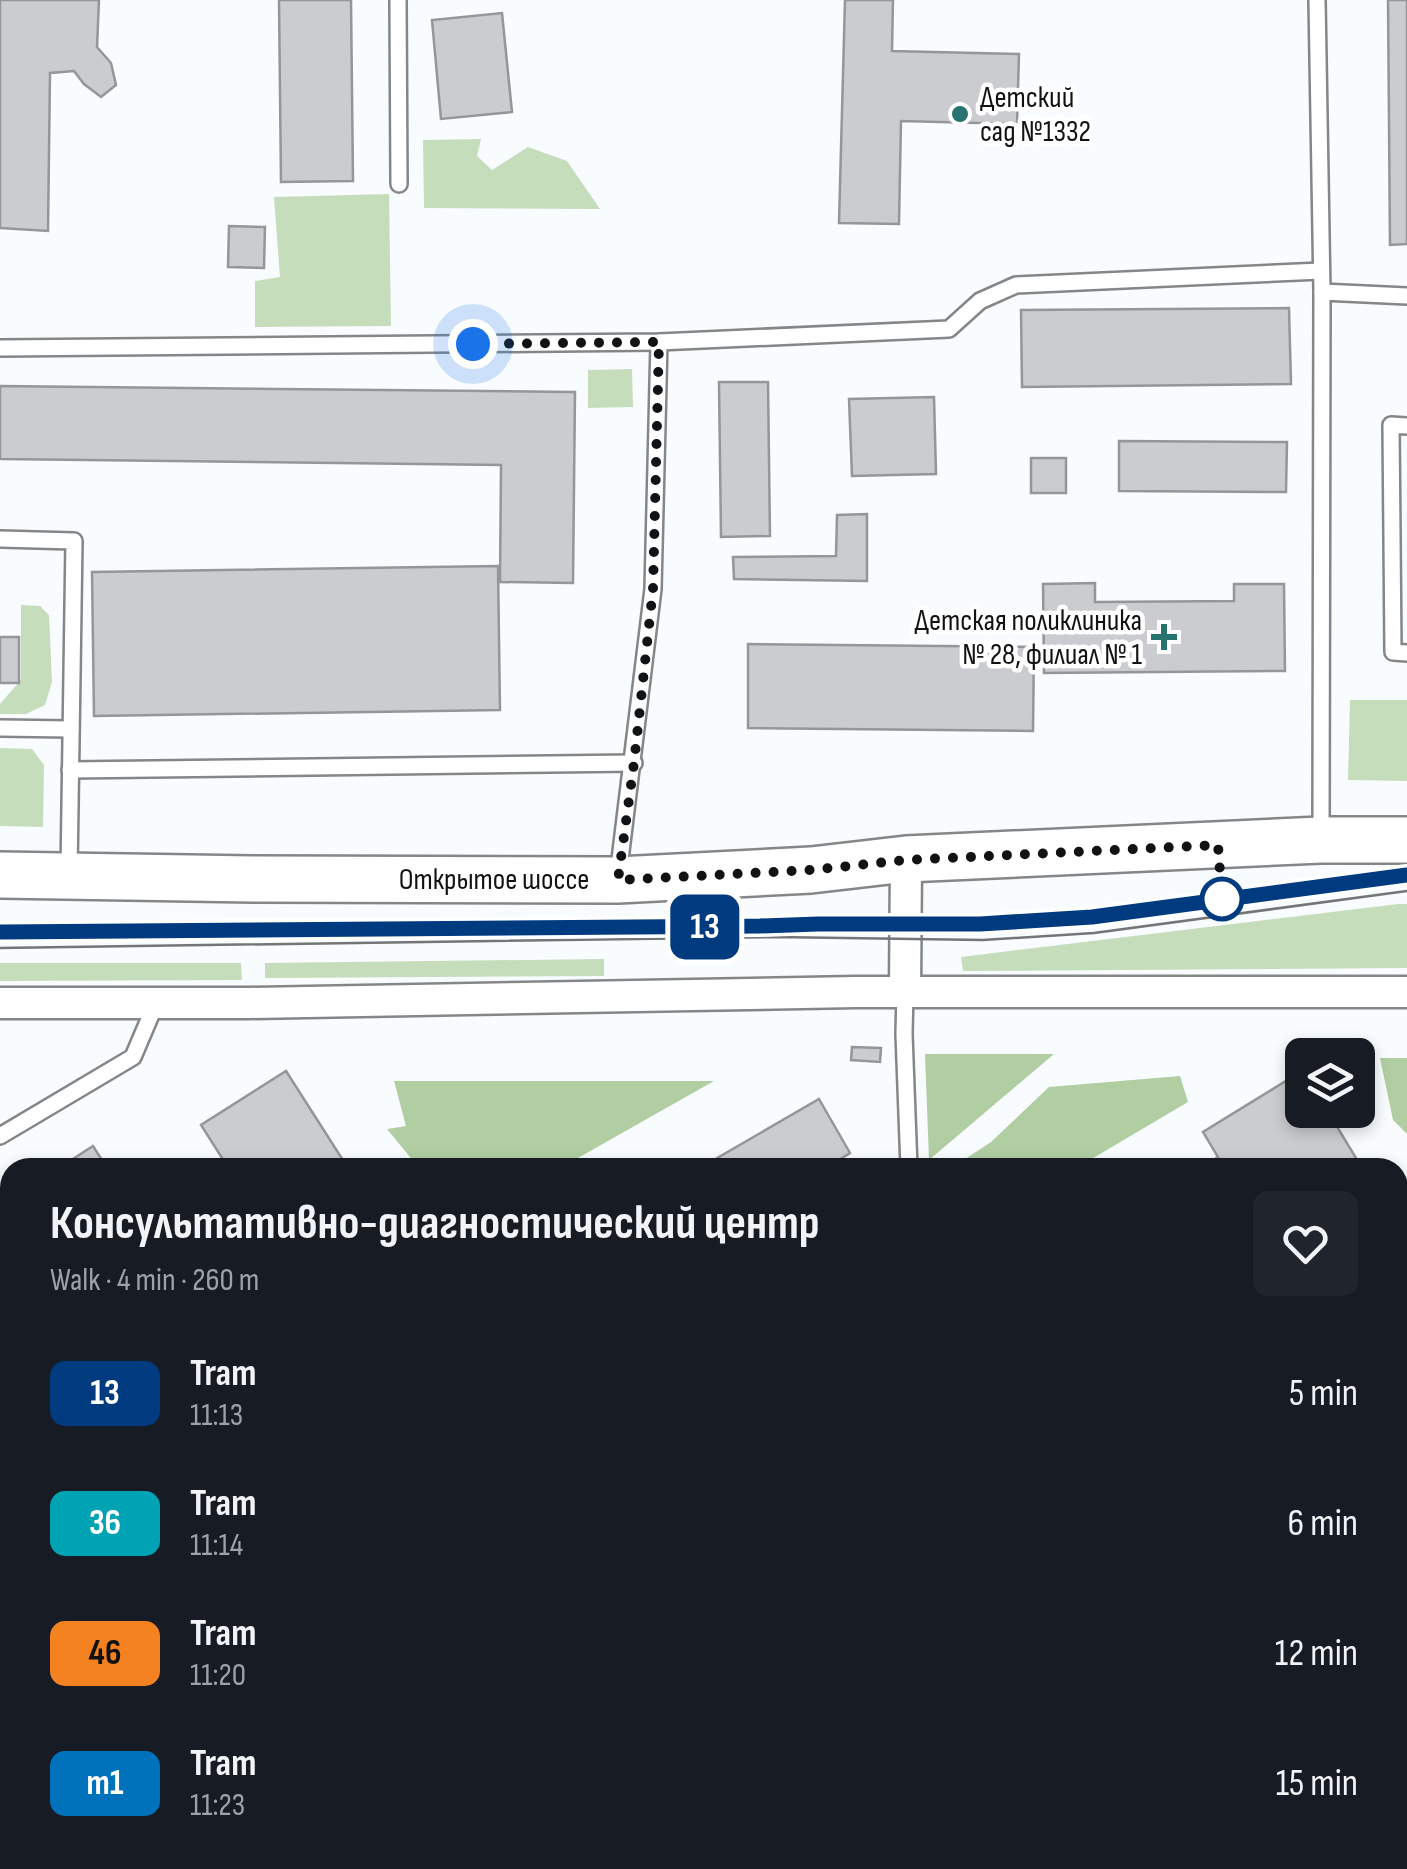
<!DOCTYPE html>
<html lang="en">
<head>
<meta charset="utf-8">
<style>
  body { margin:0; font-family:"Sofia Sans Condensed",sans-serif; background:#20242c; color:#f1f3f6; height:100vh; display:flex; flex-direction:column; font-size:38px; white-space:nowrap }
  * { box-sizing:border-box; margin:0 }
  p { font-size:32px; color:#9ea1a6 }
  .icon { flex:none; width:55px; height:55px; fill:none; stroke:currentColor; stroke-width:2; stroke-linecap:round; stroke-linejoin:round }
  .map { position:relative; flex:1; overflow:hidden }
  .drawer { position:absolute; left:0px; top:1158px; width:1408px; height:712px; display:flex; flex-direction:column; background:#171b24; border-radius:30px 30px 0 0; box-shadow:0 5px 15px #0003 }
  .drawer>* { flex:none }
  .badge { padding:0 20px; border-radius:15px; font-size:35px; line-height:65px }
  .tools { position:absolute; left:1285px; top:1038px; display:grid; gap:20px }
  .tools a { display:grid; place-items:center; width:90px; height:90px; border-radius:15px; background:#171b24; box-shadow:0 5px 15px #0003; font-size:50px }
  .you { position:absolute; width:50px; height:50px; margin:-25px; border:8px solid #fff; border-radius:50%; background:#1a73e8; box-shadow:0 0 0 15px #1a73e833 }
  .map>.badge { position:absolute; translate:-50% -50%; box-shadow:0 0 0 5px #fff }
  .round { display:grid; place-items:center; flex:none; width:105px; height:105px; border-radius:15px; background:#20242c }
  .summary { display:flex; align-items:center; justify-content:space-between; height:170px; padding:0 50px }
  h1 { font-size:48px; font-weight:700; line-height:75px }
  ul { padding:0; list-style:none }
  li { display:flex; align-items:center; gap:30px; height:130px; padding:0 50px }
  li div { flex:1 }
  li b { display:block; font-size:38px }
  li em { font-style:normal }
  li .badge { min-width:110px; font-weight:700; text-align:center }
  .map>svg:first-child { display:block }
</style>
</head>
<body>
<div class="map">
<svg width="1407" height="1869" viewBox="0 0 1407 1869">
  <rect width="100%" height="100%" fill="#f9fcfe"/>
  <g fill="#c5ddba">
    <polygon points="481,139 477,156 492,170 528,147 567,161 600,209 424,208 423,140"/>
    <polygon points="389,194 391,326 255,327 255,281 280,277 274,197"/>
    <polygon points="632,369 633,407 588,408 588,370"/>
    <polygon points="21,605 40,606 49,615 52,682 45,705 26,714 0,714 0,704 21,680"/>
    <polygon points="1350,700 1407,700 1407,781 1348,780"/>
    <polygon points="0,748 32,749 44,765 43,827 0,826"/>
    <polygon points="1398,904 1407,904 1407,968 963,971 961,957"/>
    <polygon points="604,959 604,976 265,978 265,963"/>
    <polygon points="0,963 241,963 242,980 0,981"/>
  </g>
  <g fill="#b0cea2">
    <polygon points="925,1054 1054,1054 929,1160"/>
    <polygon points="1380,1058 1407,1058 1407,1134 1393,1120"/>
    <polygon points="1180,1076 1188,1102 1078,1167 953,1167 991,1142 1049,1087"/>
    <polygon points="394,1081 714,1081 562,1167 419,1168 387,1129 406,1126"/>
    <polygon points="1407,1596 1407,1811 1398,1818 1398,1600"/>
    <polygon points="10,1799 10,1860 135,1860 141,1869 0,1869 0,1805"/>
    <polygon points="1407,1859 1407,1869 1218,1869 1211,1860 1380,1860 1399,1863"/>
    <polygon points="819,1860 935,1860 937,1869 816,1869"/>
  </g>
  <g fill="#cacccf" stroke="#949698" stroke-width="2.5">
    <polygon points="0,0 99,0 97,47 111,63 116,85 101,97 84,84 74,71 50,73 48,231 0,228"/>
    <polygon points="279,0 351,0 353,181 281,182"/>
    <polygon points="845,0 893,0 892,51 1019,54 1017,124 901,121 899,224 839,223"/>
    <polygon points="1388,0 1407,0 1407,244 1390,245"/>
    <polygon points="502,13 512,112 441,119 432,20"/>
    <polygon points="229,226 265,227 264,268 228,267"/>
    <polygon points="1289,308 1291,384 1022,387 1021,310"/>
    <polygon points="719,382 768,382 770,536 721,537"/>
    <polygon points="0,386 575,392 573,583 500,582 501,465 0,459"/>
    <polygon points="934,397 936,474 852,476 849,399"/>
    <polygon points="1119,441 1287,442 1286,492 1119,491"/>
    <rect x="1031" y="458" width="35" height="35"/>
    <polygon points="867,514 867,581 734,579 733,557 836,556 837,515"/>
    <polygon points="498,566 500,710 94,716 92,572"/>
    <polygon points="1095,583 1095,602 1234,601 1234,584 1284,584 1285,671 1044,673 1043,584"/>
    <rect x="0" y="637" width="19" height="46"/>
    <polygon points="748,644 1034,647 1033,731 748,728"/>
    <polygon points="852,1047 881,1048 880,1062 851,1060"/>
    <polygon points="286,1071 348,1168 207,1168 222,1158 201,1125"/>
    <polygon points="1302,1071 1302,1110 1327,1110 1362,1168 1201,1168 1218,1157 1203,1132"/>
    <polygon points="819,1099 850,1153 826,1168 700,1168"/>
    <polygon points="93,1146 107,1168 59,1168"/>
    <polygon points="10,1198 10,1295 3,1299 0,1294 0,1205"/>
    <polygon points="1407,1455 1407,1536 1398,1542 1398,1460"/>
    <polygon points="10,1657 10,1738 0,1744 0,1664"/>
    <polygon points="538,1860 676,1860 660,1869 523,1869"/>
    <polygon points="1023,1860 1095,1860 1097,1869 1026,1869"/>
  </g>
  <g fill="none" stroke-linecap="round" stroke-linejoin="round">
    <defs>
      <g id="lane">
        <polyline points="398,0 399,184"/>
        <polyline points="1317,0 1322,292 1321,836"/>
        <polyline points="1322,292 1407,296"/>
        <polyline points="0,348 659,342 949,329 980,301 1016,285 1321,271"/>
        <polyline points="1407,426 1391,425 1393,652 1407,653"/>
        <polyline points="0,539 74,541 69,872"/>
        <polyline points="0,728 71,729"/>
        <polyline points="70,770 634,763"/>
        <polyline points="618,876 653,589 659,342"/>
        <polyline points="905,992 904,1034 909,1168"/>
        <polyline points="0,1136 133,1057 156,1003"/>
        <polyline points="1398,1581 1407,1575"/>
        <polyline points="0,1790 10,1784"/>
        <polyline points="954,1860 957,1869"/>
        <polyline points="683,1869 699,1860"/>
        <polyline points="792,1869 795,1860"/>
      </g>
      <g id="street">
        <polyline points="905,992 906,859"/>
        <polyline points="0,1003 248,1003 856,992 1407,992"/>
      </g>
      <polyline id="secondary" points="0,875 253,879 618,880 811,870 906,859 1321,840 1407,840"/>
    </defs>
    <use href="#lane" stroke="#848688" stroke-width="20"/>
    <use href="#street" stroke="#848688" stroke-width="35"/>
    <use href="#secondary" stroke="#848688" stroke-width="50"/>
    <use href="#lane" stroke="#fff" stroke-width="15"/>
    <use href="#street" stroke="#fff" stroke-width="30"/>
    <use href="#secondary" stroke="#fff" stroke-width="45"/>
    <g stroke="#737577" stroke-width="2.5">
      <polyline points="945,924 1092,917 1407,875"/>
      <polyline points="0,932 375,929"/>
      <polyline points="0,948 774,937 983,940 1094,933 1407,891"/>
    </g>
  </g>
  <g fill="none" stroke-linecap="round" stroke-linejoin="round">
    <defs>
      <polyline id="line" points="0,932 760,926 818,924 980,924 1092,917 1407,875"/>
    </defs>
    <use href="#line" stroke="#fff" stroke-width="22"/>
    <use href="#line" stroke="#003b80" stroke-width="15"/>
    <polyline stroke="#111213" stroke-width="10" stroke-dasharray="0 18" points="473,344 659,342 653,589 634,763 618,880 811,870 906,860 1218,845 1222,899"/>
  </g>
  <g fill="#287270" stroke="#fff" stroke-width="4">
    <circle cx="960" cy="114" r="10"/>
    <path d="M1159 622h10v10h10v10h-10v10h-10v-10h-10v-10h10z"/>
  </g>
  <circle fill="#fff" stroke="#003b80" stroke-width="5" cx="1222" cy="899" r="20"/>
  <g text-anchor="middle" stroke-width="9" stroke-linejoin="round" paint-order="stroke">
    <g font-size="30" fill="#111213" stroke="#fff" text-anchor="start">
      <text x="980" y="107">Детский<tspan x="980" dy="34">сад №1332</tspan></text>
      <text x="1142" y="630" text-anchor="end">Детская поликлиника<tspan x="1142" dy="34">№ 28, филиал № 1</tspan></text>
    </g>
    <g font-size="30" fill="#111213" stroke="#fff">
      <text x="494" y="889">Открытое шоссе</text>
    </g>
  </g>
</svg>
<div class="tools">
<a><svg class="icon" aria-label="layers" viewBox="0 0 24 24"><path d="M12 4l9 5-9 5-9-5zM3 14l9 5 9-5"/></svg></a>
</div>
<div class="you" style="left:473px;top:344px"></div>
<b class="badge" style="left:705px;top:927px;background:#003b80;color:#fff">13</b>
<section class="drawer">
<div class="summary"><div><h1>Консультативно-диагностический центр</h1><p>Walk · 4 min · 260 m</p></div><a class="round"><svg class="icon" aria-label="heart" viewBox="0 0 24 24"><path d="M12 20l-8-8c-3-5 5-10 8-4 3-6 11-1 8 4z"/></svg></a></div>
<ul>
<li><span class="badge" style="background:#003b80;color:#fff">13</span><div><b>Tram</b><p>11:13</p></div><em>5 min</em></li>
<li><span class="badge" style="background:#00a3b4;color:#fff">36</span><div><b>Tram</b><p>11:14</p></div><em>6 min</em></li>
<li><span class="badge" style="background:#f58220;color:#111">46</span><div><b>Tram</b><p>11:20</p></div><em>12 min</em></li>
<li><span class="badge" style="background:#0072bc;color:#fff">т1</span><div><b>Tram</b><p>11:23</p></div><em>15 min</em></li>
</ul>
</section>
</div>
</body>
</html>
